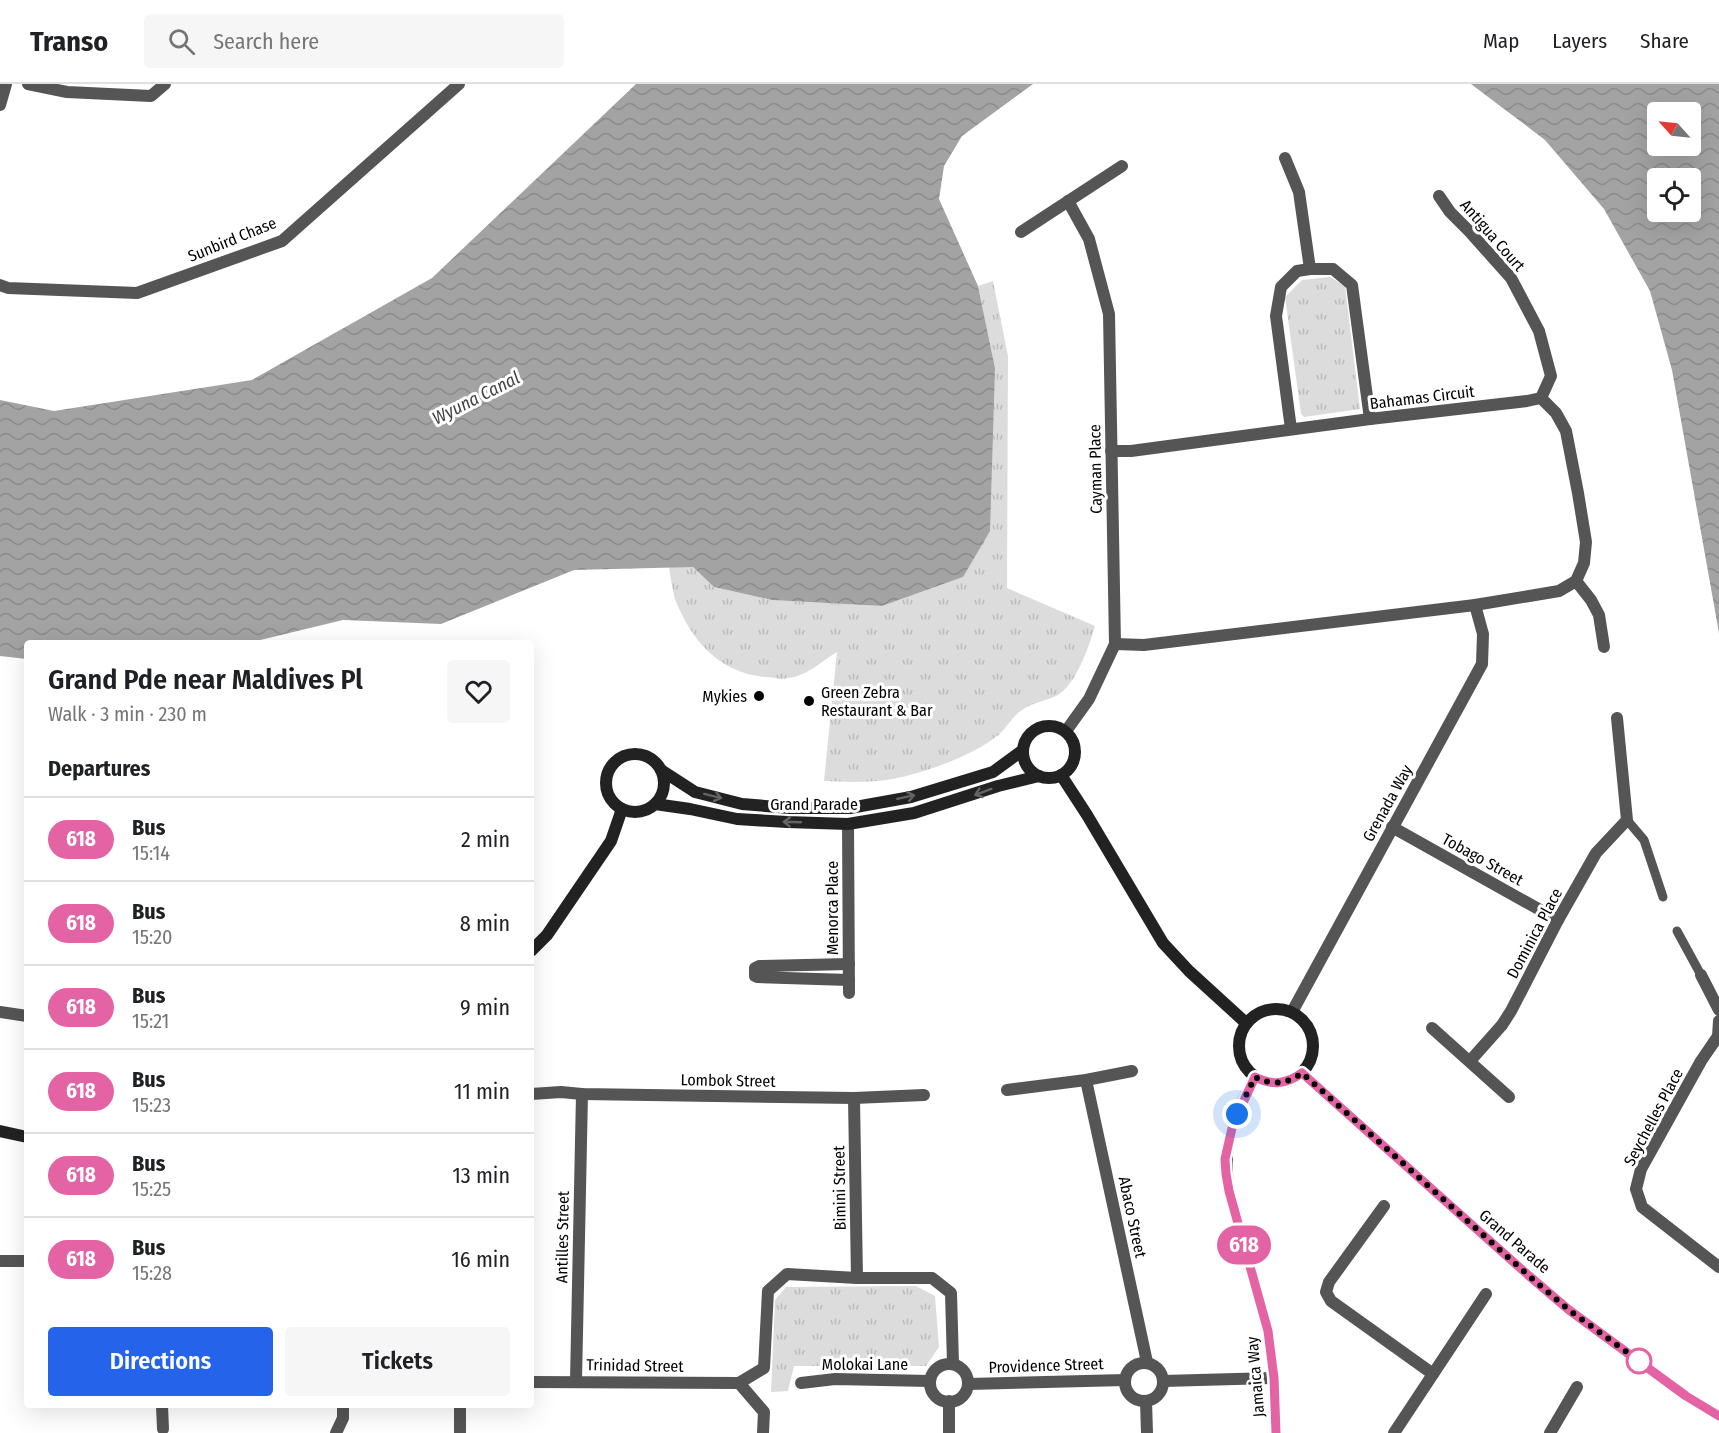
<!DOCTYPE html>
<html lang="en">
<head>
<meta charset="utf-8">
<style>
  body { margin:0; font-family:"Fira Sans Condensed",sans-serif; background:#f6f6f6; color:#202124; height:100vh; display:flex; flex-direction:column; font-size:22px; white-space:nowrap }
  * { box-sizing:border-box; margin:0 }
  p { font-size:20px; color:#757577 }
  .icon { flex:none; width:33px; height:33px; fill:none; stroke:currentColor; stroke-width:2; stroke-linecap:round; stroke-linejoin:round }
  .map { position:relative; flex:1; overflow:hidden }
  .panel { position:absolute; left:24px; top:556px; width:510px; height:768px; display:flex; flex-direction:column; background:#fff; border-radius:6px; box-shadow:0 6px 24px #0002 }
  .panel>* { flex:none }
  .badge { padding:0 12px; border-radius:20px; font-size:21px; line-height:39px }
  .needle { width:39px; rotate:297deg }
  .buttons { position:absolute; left:1647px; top:18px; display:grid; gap:12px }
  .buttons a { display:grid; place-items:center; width:54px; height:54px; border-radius:6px; background:#fff; box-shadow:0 6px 24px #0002; font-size:30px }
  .you { position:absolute; width:30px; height:30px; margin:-15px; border:4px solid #fff; border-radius:50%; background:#1a73e8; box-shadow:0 0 0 9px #1a73e833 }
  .map>.badge { position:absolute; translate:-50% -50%; box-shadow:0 0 0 3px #fff }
  h2 { padding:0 24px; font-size:22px; line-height:54px }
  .round { display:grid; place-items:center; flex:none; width:63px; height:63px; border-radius:6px; background:#f6f6f6 }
  .overview { display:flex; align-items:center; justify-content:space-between; height:102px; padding:0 24px }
  h1 { font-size:28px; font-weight:600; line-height:45px }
  .primary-button { display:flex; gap:12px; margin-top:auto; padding:12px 24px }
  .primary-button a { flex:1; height:69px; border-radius:6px; background:#2563eb; color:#fff; font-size:24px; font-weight:600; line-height:69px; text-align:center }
  .primary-button a+a { background:#f6f6f6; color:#202124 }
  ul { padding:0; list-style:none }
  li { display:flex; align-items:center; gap:18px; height:84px; padding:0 24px; border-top:2px solid #e0e0e0 }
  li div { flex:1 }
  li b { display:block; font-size:22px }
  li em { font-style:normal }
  li .badge { min-width:66px; font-weight:700; text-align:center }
  header { display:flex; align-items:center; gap:36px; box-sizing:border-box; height:84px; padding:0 30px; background:#fff; border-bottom:2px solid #e0e0e0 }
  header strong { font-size:28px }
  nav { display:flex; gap:33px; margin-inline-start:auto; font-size:21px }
  .search { width:420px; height:54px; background:#f6f6f6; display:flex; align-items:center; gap:15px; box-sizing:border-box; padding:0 21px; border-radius:6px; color:#757577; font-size:22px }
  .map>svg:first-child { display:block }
</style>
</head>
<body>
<header>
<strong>Transo</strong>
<div class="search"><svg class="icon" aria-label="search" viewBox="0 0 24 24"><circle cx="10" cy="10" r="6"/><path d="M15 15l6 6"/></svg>Search here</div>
<nav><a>Map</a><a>Layers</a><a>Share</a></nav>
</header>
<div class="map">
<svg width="1719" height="1349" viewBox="0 0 1719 1349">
  <defs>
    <pattern id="grass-tufts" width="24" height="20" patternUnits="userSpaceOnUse" patternTransform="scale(1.5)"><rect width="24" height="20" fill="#dcdcdc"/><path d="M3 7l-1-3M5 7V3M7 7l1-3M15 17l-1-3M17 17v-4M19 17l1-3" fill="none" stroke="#bbb"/></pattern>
    <pattern id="water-waves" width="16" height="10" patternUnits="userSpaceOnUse" patternTransform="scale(1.5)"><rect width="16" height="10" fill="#a3a3a3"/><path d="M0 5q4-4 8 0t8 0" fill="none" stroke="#8b8b8b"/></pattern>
  </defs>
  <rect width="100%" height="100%" fill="#fff"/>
  <g fill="url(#grass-tufts)">
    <polygon points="1330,193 1345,202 1360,325 1304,333 1301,330 1285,213 1302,196"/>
    <path d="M993,197L1008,272L1007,504L1095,542C1089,563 1075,603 1056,612C1045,617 1032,619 1022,626C1012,632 1006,645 997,652C974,671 922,690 892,695C869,699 847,698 824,697L837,568C822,577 807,592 788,594C781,596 772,593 765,593C719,589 691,556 675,515C672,505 671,494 669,483H693L714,503L772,516L882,522L963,493L995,284L978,202Z"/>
    <polygon points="916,1202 935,1212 939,1263 926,1282 794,1282 788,1307 771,1308 775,1216 786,1203"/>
  </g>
  <g fill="url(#water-waves)" fill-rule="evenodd">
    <polygon points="636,0 1033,0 962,52 944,82 939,115 978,202 995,284 990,447 963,493 882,522 772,516 714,503 693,483 574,486 441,540 343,536 248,559 27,560 27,575 0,572 0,316 54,327 252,296 432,194"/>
    <path d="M1471,0H1719V549L1672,286L1650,207L1604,125L1545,56ZM1658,28H1690V62H1658ZM1658,94H1690V128H1658Z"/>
  </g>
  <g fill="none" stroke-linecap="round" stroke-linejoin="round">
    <g stroke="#555" stroke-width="9">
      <polyline points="1627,736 1644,756 1663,813"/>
      <polyline points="1677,847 1701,891"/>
    </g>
    <g stroke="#555" stroke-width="12">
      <polyline points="28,0 67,8 151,12 165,0"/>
      <polyline points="0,21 6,0"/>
      <polyline points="1285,74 1299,108 1310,185"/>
      <polyline points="1439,112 1450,128 1469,147 1511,194 1539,247 1551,292 1541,314"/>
      <polyline points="1021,148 1122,82"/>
      <polyline points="0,201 8,204 137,209 282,157 459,0"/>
      <polyline points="1291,345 1276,232 1281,203 1297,187 1310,185 1333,185 1352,201 1370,335"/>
      <polyline points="1111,367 1131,367 1370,335 1527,317 1541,314"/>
      <polyline points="1576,497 1591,516 1599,531 1604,563"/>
      <polyline points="1115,560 1144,561 1475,521 1559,507 1576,497 1584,479 1586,458 1578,409 1566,347 1556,329 1541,314"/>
      <polyline points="1066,647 1089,615 1115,560 1109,230 1089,155 1068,117"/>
      <polyline points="848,740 849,909"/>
      <polyline points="1392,743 1558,836"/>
      <polyline points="1701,891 1719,926"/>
      <polyline points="849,896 757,893 755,892 755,884 759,882 849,880"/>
      <polyline points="0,928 27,932"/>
      <polyline points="1292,928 1482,580 1483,550 1475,521"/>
      <polyline points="1719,937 1718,952 1701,977 1641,1085 1636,1105 1642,1123 1719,1183"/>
      <polyline points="1432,944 1509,1013"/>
      <polyline points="1470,977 1502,941 1511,927 1558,836 1596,769 1627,736 1617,634"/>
      <polyline points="1086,996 1147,1278"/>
      <polyline points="1007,1006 1086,996 1132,987"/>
      <polyline points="531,1010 561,1008 582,1010 854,1014 924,1011"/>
      <polyline points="854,1014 857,1194"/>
      <polyline points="1384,1122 1329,1198 1326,1208 1331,1217 1433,1290"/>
      <polyline points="0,1177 27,1177"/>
      <circle cx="1144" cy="1298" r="19"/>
      <circle cx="949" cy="1299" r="19"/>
      <polyline points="576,1297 582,1010"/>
      <polyline points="1163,1297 1274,1294"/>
      <polyline points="531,1298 739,1299"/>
      <polyline points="739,1299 764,1284 768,1207 787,1190 857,1194 932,1194 951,1209 953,1280"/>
      <polyline points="739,1299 764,1328 763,1349"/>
      <polyline points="801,1299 835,1295 930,1297"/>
      <polyline points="968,1300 1125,1296"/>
      <polyline points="949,1317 949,1349"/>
      <polyline points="1146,1317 1147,1349"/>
      <polyline points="162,1322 163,1345"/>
      <polyline points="336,1349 343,1334 343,1322"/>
      <polyline points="460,1349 460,1322"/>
      <polyline points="1394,1349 1486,1210"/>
      <polyline points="1550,1349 1577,1303"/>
    </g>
    <g stroke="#222" stroke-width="12">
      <circle cx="1049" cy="668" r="26"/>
      <circle cx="635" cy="699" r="29"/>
      <polyline points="661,686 695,708 742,720 790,724 850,724 911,713 993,688 1023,666"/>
      <polyline points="1061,691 1087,731 1163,859 1189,887 1246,939"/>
      <polyline points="655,720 690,725 737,735 787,738 848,740 914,729 998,702 1039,692"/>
      <polyline points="531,867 547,851 611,757 622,725"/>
      <circle cx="1276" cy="962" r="37"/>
      <polyline points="1302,989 1528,1191 1569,1226 1686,1312 1719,1332"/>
      <path d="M1255,993C1233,1035 1221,1059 1229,1107L1268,1247L1274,1294L1276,1349"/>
      <polyline points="0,1047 27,1053"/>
    </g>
  </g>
  <defs><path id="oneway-shaft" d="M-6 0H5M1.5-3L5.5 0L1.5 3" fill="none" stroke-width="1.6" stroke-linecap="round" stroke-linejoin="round" transform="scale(1.5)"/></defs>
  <g stroke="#646464">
    <use href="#oneway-shaft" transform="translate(983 708) rotate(160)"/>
    <use href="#oneway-shaft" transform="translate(713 712) rotate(14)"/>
    <use href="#oneway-shaft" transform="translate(906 713) rotate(-12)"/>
    <use href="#oneway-shaft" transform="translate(792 738) rotate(-178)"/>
  </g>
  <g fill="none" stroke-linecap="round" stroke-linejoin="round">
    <defs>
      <path id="line" d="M1276,1349L1274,1294L1268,1247L1229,1107L1226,1090L1225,1075L1233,1040L1255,993C1273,1002 1286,1000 1302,989L1528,1191L1569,1226L1686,1312L1719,1332"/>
    </defs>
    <use href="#line" stroke="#fff" stroke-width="14"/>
    <use href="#line" stroke="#e463a4" stroke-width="9"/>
    <path stroke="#000" stroke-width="6" stroke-dasharray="0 10.8" d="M1237,1030L1255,993C1273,1002 1286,1000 1302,989L1528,1191L1569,1226L1639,1277"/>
  </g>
  <g fill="#000" stroke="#fff" stroke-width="2">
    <circle cx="759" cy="612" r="6"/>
    <circle cx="809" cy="617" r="6"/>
  </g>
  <circle fill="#fff" stroke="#e463a4" stroke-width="3" cx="1639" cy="1277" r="12"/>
  <g text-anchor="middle" stroke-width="6" stroke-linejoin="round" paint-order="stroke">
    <g font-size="16" fill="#000" stroke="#fff">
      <text transform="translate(1493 151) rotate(49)" y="6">Antigua Court</text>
      <text transform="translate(232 155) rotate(-22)" y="6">Sunbird Chase</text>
      <text transform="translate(1422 313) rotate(-7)" y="6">Bahamas Circuit</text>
      <text transform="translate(1095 385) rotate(-91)" y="6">Cayman Place</text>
      <text transform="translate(1387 719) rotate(-61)" y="6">Grenada Way</text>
      <text x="814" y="726">Grand Parade</text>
      <text transform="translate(1483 775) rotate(29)" y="6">Tobago Street</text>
      <text transform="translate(832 824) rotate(-90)" y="6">Menorca Place</text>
      <text transform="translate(1534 849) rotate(-62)" y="6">Dominica Place</text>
      <text transform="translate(728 996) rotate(1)" y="6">Lombok Street</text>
      <text transform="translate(1653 1033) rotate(-62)" y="6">Seychelles Place</text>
      <text transform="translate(839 1104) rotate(-91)" y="6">Bimini Street</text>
      <text transform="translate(1133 1133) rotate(78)" y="6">Abaco Street</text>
      <text transform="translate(562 1153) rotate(-89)" y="6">Antilles Street</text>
      <text transform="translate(1515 1157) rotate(41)" y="6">Grand Parade</text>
      <text x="865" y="1286">Molokai Lane</text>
      <text transform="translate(635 1281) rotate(1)" y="6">Trinidad Street</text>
      <text transform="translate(1046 1281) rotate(-2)" y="6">Providence Street</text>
      <text transform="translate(1255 1293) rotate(-95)" y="6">Jamaica Way</text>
    </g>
    <g font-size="16" fill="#000" stroke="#fff" text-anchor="start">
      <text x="821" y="614">Green Zebra<tspan x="821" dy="18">Restaurant &amp; Bar</tspan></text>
      <text x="747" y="618" text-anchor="end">Mykies</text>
    </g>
    <g font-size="18" font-style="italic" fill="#444" stroke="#fff">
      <text transform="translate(476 314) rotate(-27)" y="6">Wyuna Canal</text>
    </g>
  </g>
</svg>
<div class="buttons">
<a><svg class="needle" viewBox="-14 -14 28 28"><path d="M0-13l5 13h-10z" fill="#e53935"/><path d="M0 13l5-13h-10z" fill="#757577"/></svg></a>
<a><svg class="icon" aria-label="locate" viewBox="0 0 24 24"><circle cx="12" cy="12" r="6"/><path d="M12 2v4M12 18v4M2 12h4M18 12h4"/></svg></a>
</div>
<div class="you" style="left:1237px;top:1030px"></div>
<b class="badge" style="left:1244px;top:1161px;background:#e463a4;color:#fff">618</b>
<section class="panel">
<div class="overview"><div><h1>Grand Pde near Maldives Pl</h1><p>Walk · 3 min · 230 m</p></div><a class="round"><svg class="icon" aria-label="heart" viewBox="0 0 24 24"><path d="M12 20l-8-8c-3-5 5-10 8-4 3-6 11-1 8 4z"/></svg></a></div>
<h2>Departures</h2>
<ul>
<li><span class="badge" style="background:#e463a4;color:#fff">618</span><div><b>Bus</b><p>15:14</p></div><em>2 min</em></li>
<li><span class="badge" style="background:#e463a4;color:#fff">618</span><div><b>Bus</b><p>15:20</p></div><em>8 min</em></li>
<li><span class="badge" style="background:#e463a4;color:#fff">618</span><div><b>Bus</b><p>15:21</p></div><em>9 min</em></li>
<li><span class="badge" style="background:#e463a4;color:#fff">618</span><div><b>Bus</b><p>15:23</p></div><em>11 min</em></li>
<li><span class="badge" style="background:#e463a4;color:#fff">618</span><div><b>Bus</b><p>15:25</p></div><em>13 min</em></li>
<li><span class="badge" style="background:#e463a4;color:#fff">618</span><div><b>Bus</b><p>15:28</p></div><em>16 min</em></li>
</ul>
<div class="primary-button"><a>Directions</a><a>Tickets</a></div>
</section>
</div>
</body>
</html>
